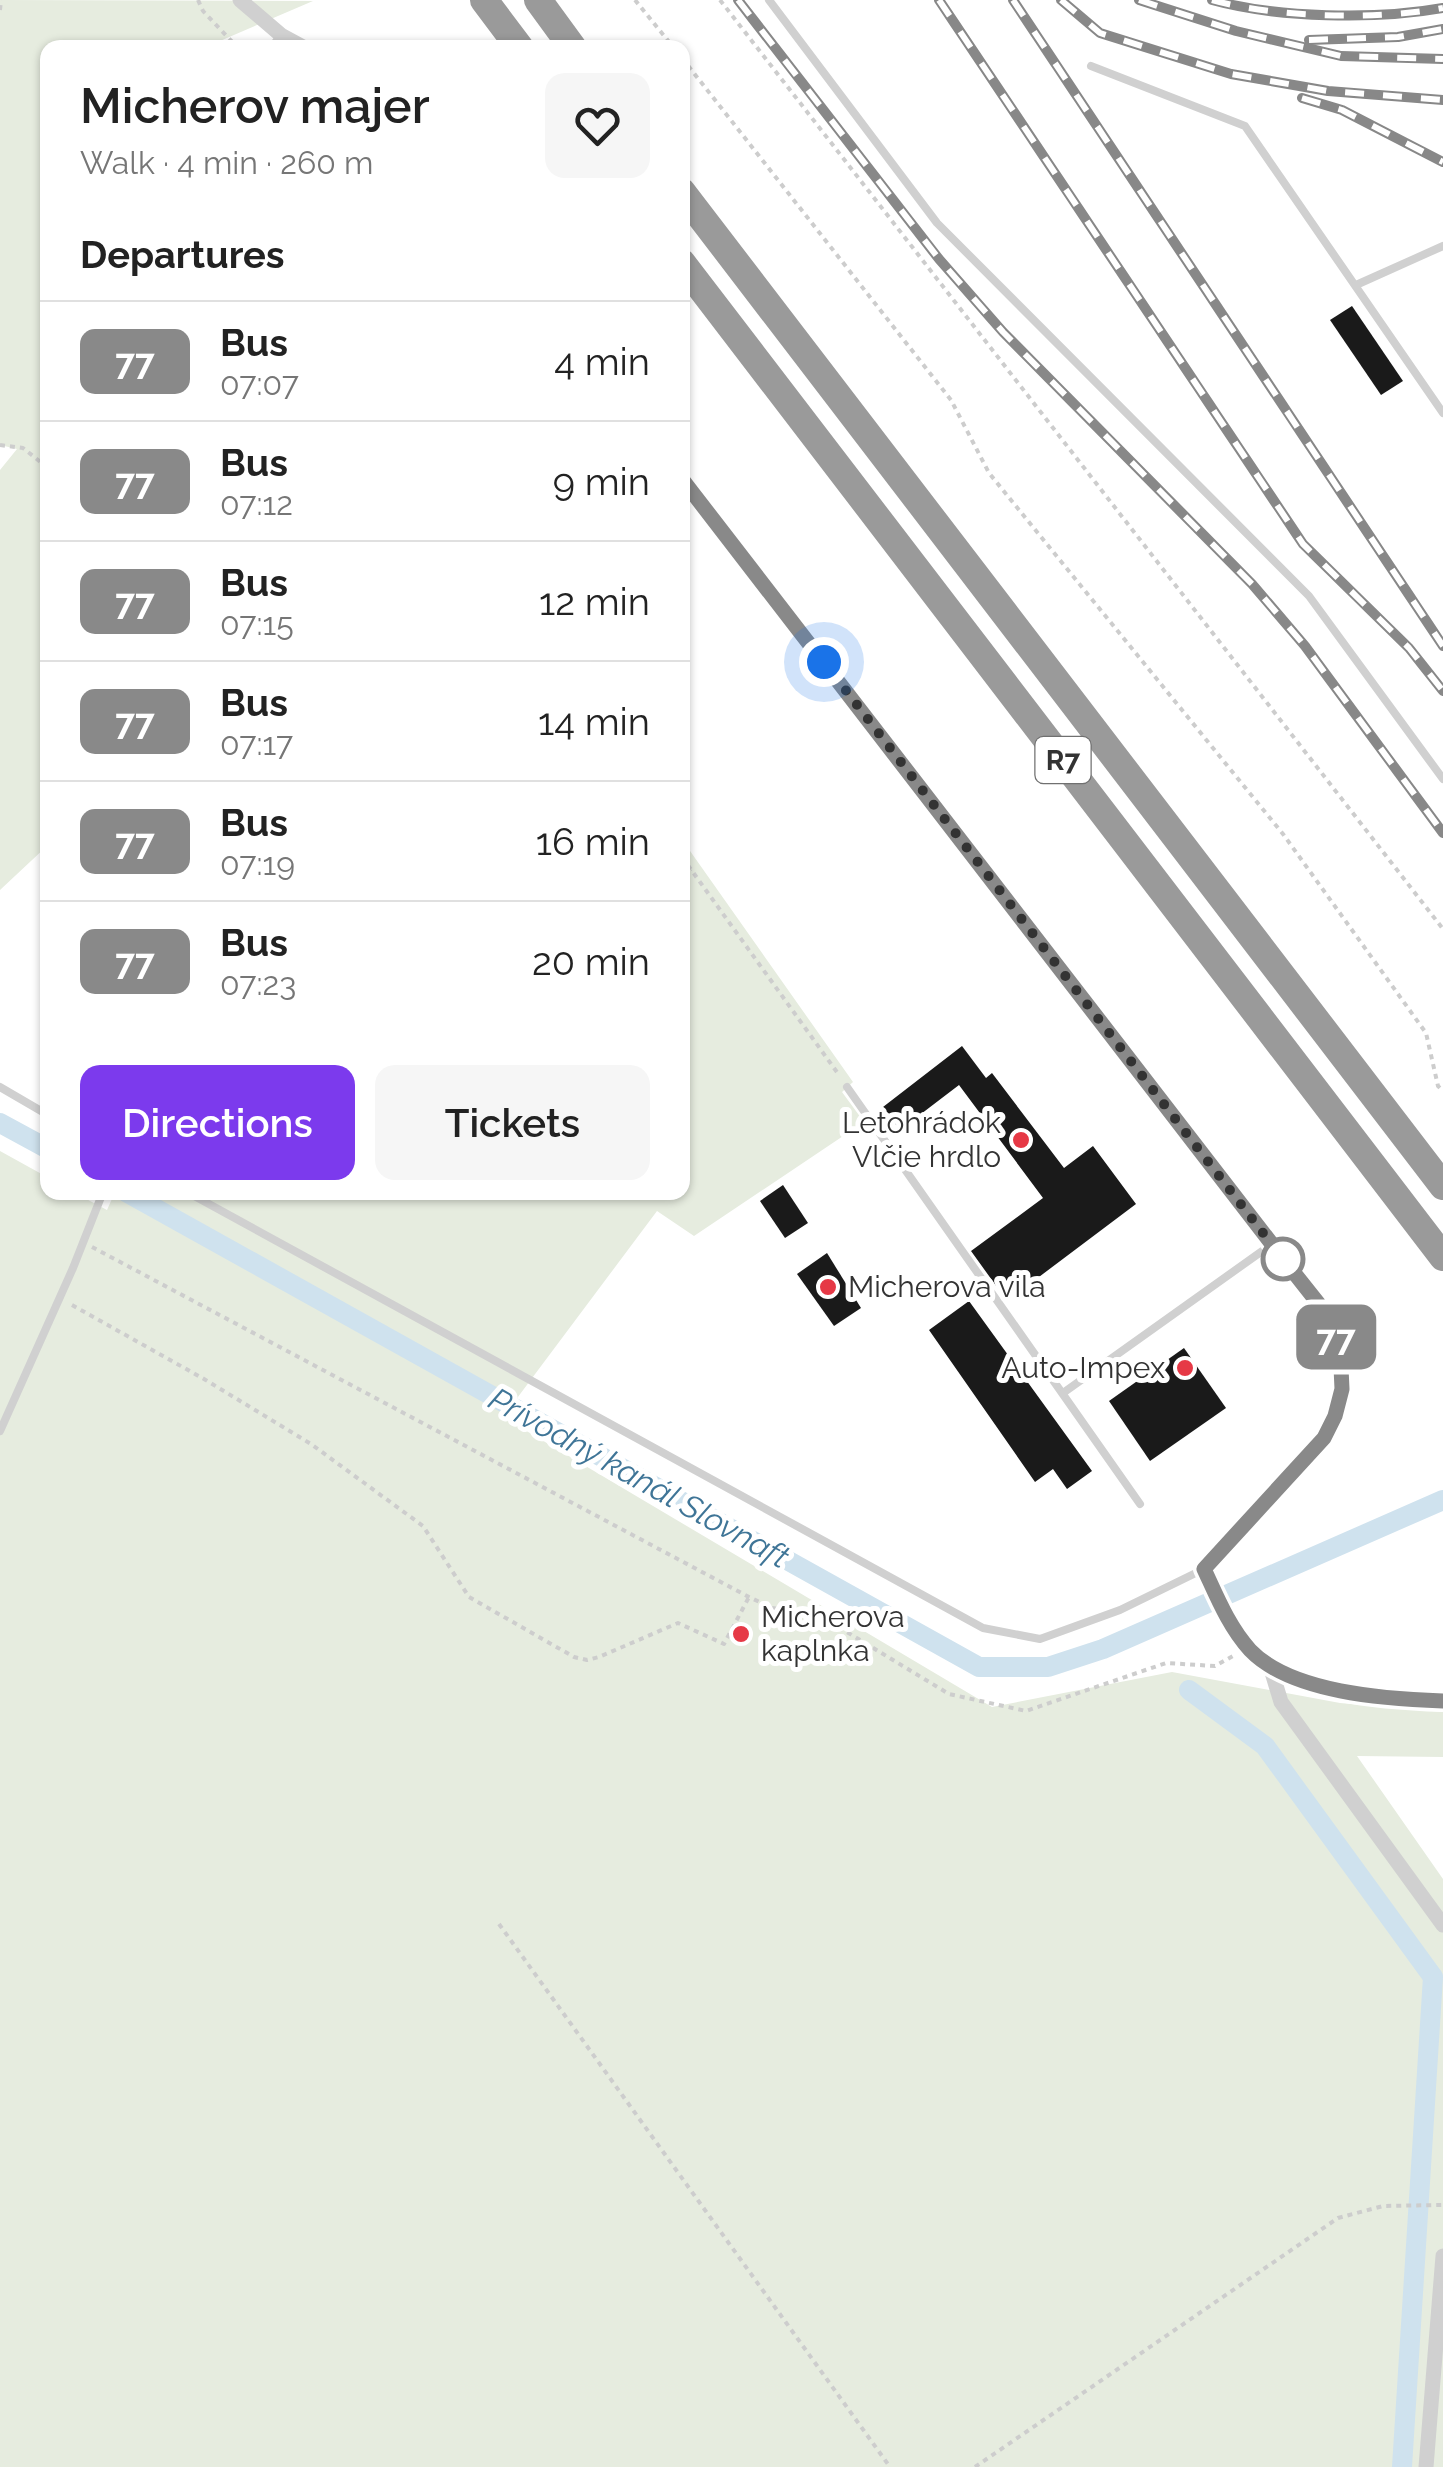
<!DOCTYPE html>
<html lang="en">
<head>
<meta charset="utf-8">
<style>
  body { margin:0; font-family:Raleway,sans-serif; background:#f6f6f6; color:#222; height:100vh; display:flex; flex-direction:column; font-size:38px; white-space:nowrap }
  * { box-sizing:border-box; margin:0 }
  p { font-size:32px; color:#767676 }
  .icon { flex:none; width:55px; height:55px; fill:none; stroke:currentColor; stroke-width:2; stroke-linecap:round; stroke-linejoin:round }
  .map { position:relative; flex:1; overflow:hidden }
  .drawer { position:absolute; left:40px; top:40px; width:650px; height:1160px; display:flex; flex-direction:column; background:#fff; border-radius:20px; box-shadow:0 2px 8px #0004 }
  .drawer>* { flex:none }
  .badge { padding:0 20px; border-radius:15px; font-size:35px; line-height:65px }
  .you { position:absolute; width:50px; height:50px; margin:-25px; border:8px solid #fff; border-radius:50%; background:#1a73e8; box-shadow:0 0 0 15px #1a73e833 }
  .map>.badge { position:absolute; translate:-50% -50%; box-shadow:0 0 0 5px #fff }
  h2 { padding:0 40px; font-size:38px; line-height:90px }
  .round { display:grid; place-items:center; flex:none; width:105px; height:105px; border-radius:20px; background:#f6f6f6 }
  .overview { display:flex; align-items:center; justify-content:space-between; height:170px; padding:0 40px }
  h1 { font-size:48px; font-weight:600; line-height:75px }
  .primary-button { display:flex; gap:20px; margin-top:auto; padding:20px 40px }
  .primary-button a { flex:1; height:115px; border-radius:20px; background:#7c3aed; color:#fff; font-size:40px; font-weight:600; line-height:115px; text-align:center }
  .primary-button a+a { background:#f6f6f6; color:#222 }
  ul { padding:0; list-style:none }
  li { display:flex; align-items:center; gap:30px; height:120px; padding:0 40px; border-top:2px solid #e0e0e0 }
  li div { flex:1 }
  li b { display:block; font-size:38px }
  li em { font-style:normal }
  li .badge { min-width:110px; font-weight:700; text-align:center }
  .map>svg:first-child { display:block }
</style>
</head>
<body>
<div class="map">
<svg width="1443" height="2467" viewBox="0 0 1443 2467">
  <rect width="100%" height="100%" fill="#fff"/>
  <g fill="#e6ecdf">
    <polygon points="0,0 313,1 206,47 48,48 47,846 0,890 0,470 17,449 0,445"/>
    <polygon points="683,841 853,1082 842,1092 864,1122 694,1236 657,1211 503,1417 992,1707 1172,1672 1340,1703 1443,1712 1443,1757 1357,1756 1443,1879 1443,2467 0,2467 0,1151 47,1177 48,1192 75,1193 107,1210 115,1192 682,1192"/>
  </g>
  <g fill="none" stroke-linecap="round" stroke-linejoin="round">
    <g stroke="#cfe2ee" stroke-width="20">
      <polyline points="0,1123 48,1149"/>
      <polyline points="126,1192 979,1667 1048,1667 1103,1649 1443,1500"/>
      <polyline points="1189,1690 1265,1746 1433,1977 1402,2467"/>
    </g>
  </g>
  <g fill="#1a1a1a">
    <polygon points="1352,306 1403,381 1381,395 1330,320"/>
    <polygon points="962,1046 986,1078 992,1073 1064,1168 1093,1146 1136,1204 1007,1301 971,1251 1043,1198 959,1085 900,1130 883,1107"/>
    <polygon points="783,1185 808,1223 785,1238 760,1201"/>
    <polygon points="827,1253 861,1308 834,1326 797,1274"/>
    <polygon points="969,1301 1092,1471 1067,1489 1053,1469 1035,1482 929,1330"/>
    <polygon points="1184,1348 1226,1408 1150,1461 1109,1401"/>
  </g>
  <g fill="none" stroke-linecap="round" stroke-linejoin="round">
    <g stroke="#cdcdcd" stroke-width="4" stroke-dasharray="5 5" stroke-linecap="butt">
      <polyline points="198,0 203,11 238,48"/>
      <polyline points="635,0 674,48"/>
      <polyline points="720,0 1443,929"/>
      <polyline points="0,10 1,0"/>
      <polyline points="682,58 951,400 989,473 1283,834 1426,1033 1438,1086 1443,1091"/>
      <polyline points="0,445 23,448 48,468"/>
      <polyline points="682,857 839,1075"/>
      <polyline points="682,875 691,869"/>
      <polyline points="92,1247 749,1597 772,1608 810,1614 832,1623 949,1694 1026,1711 1166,1663 1215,1666 1233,1656"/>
      <polyline points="72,1305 204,1379 311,1444 423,1526 469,1597 574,1657 587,1660 599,1657 678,1623 724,1644 749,1597"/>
      <polyline points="499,1924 890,2467"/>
      <polyline points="975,2467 1338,2218 1383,2206 1443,2205"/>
    </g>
    <g stroke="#d0d0d0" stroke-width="8">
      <polyline points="769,0 937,223 1309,596 1443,779"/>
      <polyline points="271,48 281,35"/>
      <polyline points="1091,66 1245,126 1443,413"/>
      <polyline points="1356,285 1443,246"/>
      <polyline points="0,1087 48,1115"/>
      <polyline points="847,1087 1140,1504"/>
      <polyline points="187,1192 983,1628 1040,1639 1120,1610 1204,1569"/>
      <polyline points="1063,1393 1272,1244"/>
      <polyline points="0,1431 73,1268 103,1192"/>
    </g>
    <g stroke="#d0d0d0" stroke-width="15">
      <polyline points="240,0 281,35 305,48"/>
      <path d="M682,479L1317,1303C1368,1388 1338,1424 1278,1488C1253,1515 1229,1542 1204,1569C1217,1597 1229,1627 1250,1650C1291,1693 1386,1699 1443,1701"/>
      <polyline points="1271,1669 1281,1702 1443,1925"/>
      <polyline points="1426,2467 1443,2256"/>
    </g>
    <g stroke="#9a9a9a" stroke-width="28">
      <polyline points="484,0 520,48"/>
      <polyline points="538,0 573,48"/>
      <polyline points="682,192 1443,1186"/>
      <polyline points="682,263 1443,1257"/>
    </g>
    <defs>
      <g id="rail">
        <polyline points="738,0 939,259 1003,332 1252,584 1305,646 1443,833"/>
        <polyline points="939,0 1303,544 1409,648 1443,691"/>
        <polyline points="1013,0 1443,646"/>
        <polyline points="1061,0 1100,33 1231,74 1328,91 1443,100"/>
        <polyline points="1139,0 1236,31 1341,56 1443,59"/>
        <path d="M1212,0C1277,18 1376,20 1443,8"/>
        <polyline points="1309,40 1398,37 1443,29"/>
        <polyline points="1302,98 1342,110 1443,162"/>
      </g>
    </defs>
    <use href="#rail" stroke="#888" stroke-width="10"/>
    <use href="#rail" stroke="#fff" stroke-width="6" stroke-dasharray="19" stroke-linecap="butt"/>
  </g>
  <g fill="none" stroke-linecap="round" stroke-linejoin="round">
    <defs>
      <path id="line" d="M682,479L1295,1274L1318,1303L1340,1346L1342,1389L1335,1416L1324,1438L1204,1569C1217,1597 1229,1627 1250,1650C1291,1693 1386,1699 1443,1701"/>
    </defs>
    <use href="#line" stroke="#fff" stroke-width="22"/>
    <use href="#line" stroke="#898989" stroke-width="15"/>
    <polyline stroke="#333" stroke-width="10" stroke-dasharray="0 18" points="824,662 1283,1259"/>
  </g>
  <g fill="#e63946" stroke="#fff" stroke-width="4">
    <circle cx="1021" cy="1140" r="10"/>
    <circle cx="828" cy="1287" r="10"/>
    <circle cx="1185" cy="1368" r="10"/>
    <circle cx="741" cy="1634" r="10"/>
  </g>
  <circle fill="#fff" stroke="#898989" stroke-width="5" cx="1283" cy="1259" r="20"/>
  <g text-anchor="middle" stroke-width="10" stroke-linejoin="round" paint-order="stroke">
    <rect fill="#fff" stroke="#707070" stroke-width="2.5" x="1035.5" y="737" width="55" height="46" rx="8"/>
    <g font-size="28" font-weight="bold" fill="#333">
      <text x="1063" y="770">R7</text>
    </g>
    <g font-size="30" fill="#333" stroke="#fff" text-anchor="end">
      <text x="1001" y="1133">Letohrádok<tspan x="1001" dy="34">Vlčie hrdlo</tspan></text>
      <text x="848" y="1297" text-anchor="start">Micherova vila</text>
      <text x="1165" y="1378">Auto-Impex</text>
      <text x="761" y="1627" text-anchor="start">Micherova<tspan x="761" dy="34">kaplnka</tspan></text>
    </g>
    <g font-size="32" font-style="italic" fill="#3f7597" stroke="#fff">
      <text transform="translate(639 1478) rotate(29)" y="11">Prívodný kanál Slovnaft</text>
    </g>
  </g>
</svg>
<div class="you" style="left:824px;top:662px"></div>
<b class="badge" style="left:1336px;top:1337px;background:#898989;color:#fff">77</b>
<section class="drawer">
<div class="overview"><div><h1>Micherov majer</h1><p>Walk · 4 min · 260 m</p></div><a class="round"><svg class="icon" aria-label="heart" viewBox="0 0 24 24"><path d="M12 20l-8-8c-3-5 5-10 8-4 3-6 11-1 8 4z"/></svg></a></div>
<h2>Departures</h2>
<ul>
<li><span class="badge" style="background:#898989;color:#fff">77</span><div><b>Bus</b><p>07:07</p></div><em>4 min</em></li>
<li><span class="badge" style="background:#898989;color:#fff">77</span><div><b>Bus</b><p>07:12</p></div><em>9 min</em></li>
<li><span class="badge" style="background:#898989;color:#fff">77</span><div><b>Bus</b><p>07:15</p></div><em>12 min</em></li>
<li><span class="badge" style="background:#898989;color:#fff">77</span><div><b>Bus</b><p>07:17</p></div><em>14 min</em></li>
<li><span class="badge" style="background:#898989;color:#fff">77</span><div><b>Bus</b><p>07:19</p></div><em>16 min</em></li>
<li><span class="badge" style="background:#898989;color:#fff">77</span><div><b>Bus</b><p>07:23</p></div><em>20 min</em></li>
</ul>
<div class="primary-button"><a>Directions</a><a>Tickets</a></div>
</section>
</div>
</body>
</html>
